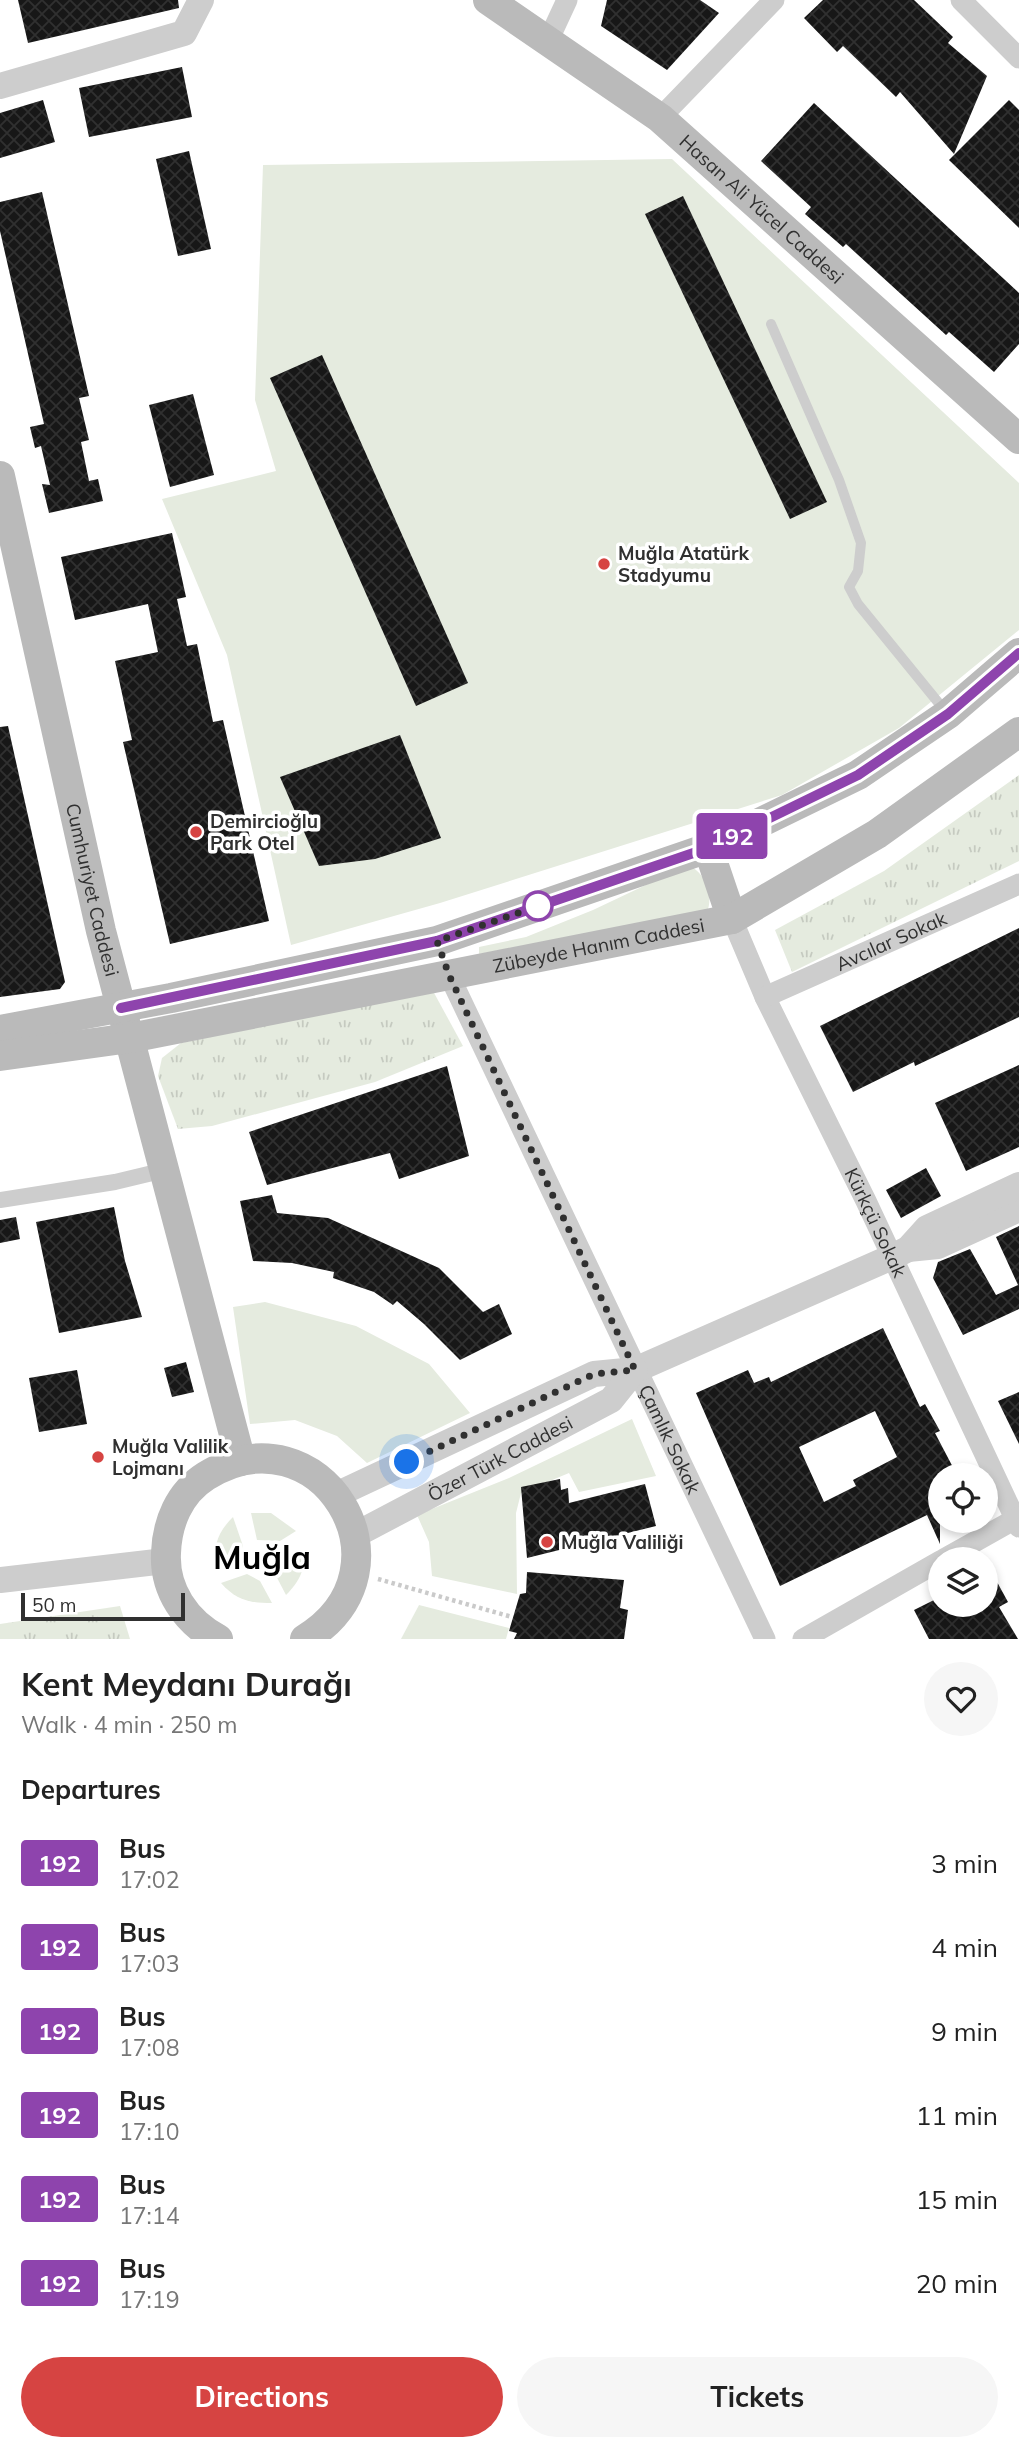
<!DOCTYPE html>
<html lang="en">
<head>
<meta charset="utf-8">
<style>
  body { margin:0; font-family:Mulish,sans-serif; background:#f6f6f6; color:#222; height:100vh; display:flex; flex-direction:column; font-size:26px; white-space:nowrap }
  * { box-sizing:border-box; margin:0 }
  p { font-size:23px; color:#767676 }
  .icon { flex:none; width:38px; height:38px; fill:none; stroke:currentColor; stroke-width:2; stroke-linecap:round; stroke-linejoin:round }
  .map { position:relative; height:1639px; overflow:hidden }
  .side { display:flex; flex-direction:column; background:#fff; flex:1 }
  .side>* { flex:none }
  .badge { padding:0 14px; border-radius:5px; font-size:24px; line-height:46px }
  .buttons { position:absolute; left:928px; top:1463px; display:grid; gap:14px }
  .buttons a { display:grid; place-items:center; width:70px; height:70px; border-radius:50%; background:#fff; box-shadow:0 4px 10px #0003; font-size:35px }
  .scale { position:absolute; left:21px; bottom:18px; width:164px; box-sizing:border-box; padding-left:7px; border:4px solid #303030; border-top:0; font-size:19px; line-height:24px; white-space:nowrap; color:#303030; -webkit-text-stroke:5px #fff; paint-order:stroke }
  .you { position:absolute; width:35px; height:35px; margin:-18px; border:5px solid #fff; border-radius:50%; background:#1a73e8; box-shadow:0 0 0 10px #1a73e833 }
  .map>.badge { position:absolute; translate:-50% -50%; box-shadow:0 0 0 4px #fff }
  h2 { padding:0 21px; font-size:26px; line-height:63px }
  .round { display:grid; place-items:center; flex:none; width:74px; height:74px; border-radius:37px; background:#f6f6f6 }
  .head { display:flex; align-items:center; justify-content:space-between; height:119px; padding:0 21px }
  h1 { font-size:33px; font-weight:700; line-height:52px }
  .action { display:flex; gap:14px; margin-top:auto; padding:14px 21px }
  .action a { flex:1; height:80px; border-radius:42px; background:#d64442; color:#fff; font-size:28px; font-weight:700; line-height:80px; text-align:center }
  .action a+a { background:#f6f6f6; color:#222 }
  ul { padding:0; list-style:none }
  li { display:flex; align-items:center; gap:21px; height:84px; padding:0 21px }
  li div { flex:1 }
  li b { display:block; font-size:26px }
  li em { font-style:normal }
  li .badge { min-width:77px; font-weight:700; text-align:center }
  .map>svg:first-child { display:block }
</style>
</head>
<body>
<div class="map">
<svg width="1019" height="1639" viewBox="0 0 1019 1639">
  <defs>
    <pattern id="park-tufts" width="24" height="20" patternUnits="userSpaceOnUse" patternTransform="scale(1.75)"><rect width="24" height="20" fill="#e5ebdf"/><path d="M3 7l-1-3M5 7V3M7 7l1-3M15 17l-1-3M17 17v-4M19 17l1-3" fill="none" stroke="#c5cac0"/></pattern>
    <pattern id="building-cross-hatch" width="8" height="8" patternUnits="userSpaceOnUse" patternTransform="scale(1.75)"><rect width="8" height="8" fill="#171717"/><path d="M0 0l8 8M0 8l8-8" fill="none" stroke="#303030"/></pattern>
  </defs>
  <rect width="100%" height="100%" fill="#fff"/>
  <g fill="#e5ebdf">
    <polygon points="672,159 1019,483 1019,630 899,728 782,795 440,903 291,945 227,655 162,499 276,471 255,400 263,165"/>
    <path d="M688,865C705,872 714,895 707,912L479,954V947L526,937L593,910Z"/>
    <polygon points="265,1302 356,1326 429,1364 470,1413 367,1463 337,1436 295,1420 250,1424 233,1307"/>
    <polygon points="632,1419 656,1476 579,1492 569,1473 521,1493 516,1513 517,1594 432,1576 429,1542 417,1515 509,1478"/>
    <polygon points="251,1513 271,1513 296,1531 280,1541 257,1540"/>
    <path d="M233,1517L243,1546L238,1558L214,1568C214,1545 217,1533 233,1517Z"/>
    <path d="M304,1549C305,1570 300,1581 286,1595L274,1572L278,1561Z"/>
    <path d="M247,1574L260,1581L272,1603C249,1603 236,1600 221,1583Z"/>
    <polygon points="419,1605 509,1628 506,1639 401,1639"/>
  </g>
  <g fill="url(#park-tufts)">
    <polygon points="1019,775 1019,861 792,972 775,930 884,871"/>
    <polygon points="433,991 463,1046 375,1082 212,1126 178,1129 158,1076 162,1058 181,1043"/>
    <polygon points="120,1606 130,1639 0,1639 0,1624"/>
  </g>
  <g fill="url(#building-cross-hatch)" fill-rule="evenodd">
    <polygon points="18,0 178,0 179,8 28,43"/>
    <polygon points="607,0 700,0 719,13 667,70 601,26"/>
    <polygon points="823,0 914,0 953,37 948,43 987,76 954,154 900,92 896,97 843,46 837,52 804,18"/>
    <polygon points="182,67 192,117 89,137 79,88"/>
    <polygon points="43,100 55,142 0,158 0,113"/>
    <polygon points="1009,100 1019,110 1019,228 949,160"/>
    <polygon points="814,103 1019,293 1019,344 994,372 949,332 946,335 846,244 843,247 805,214 811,207 761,161"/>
    <polygon points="189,151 211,249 178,256 156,159"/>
    <polygon points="42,192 89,396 79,398 89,440 81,442 89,481 98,479 103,501 49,513 42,484 50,485 41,446 35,448 30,427 44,424 0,231 0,202"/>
    <polygon points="683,196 827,502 790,519 645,214"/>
    <polygon points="322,355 468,683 416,706 270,378"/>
    <polygon points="193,394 214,475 170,487 149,405"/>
    <polygon points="172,533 186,597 177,599 187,646 197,644 213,722 223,720 269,921 170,944 123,742 132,740 115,661 158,652 148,604 75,620 61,557"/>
    <polygon points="8,726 65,982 60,989 0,997 0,727"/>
    <polygon points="400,735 441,838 375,859 319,866 280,777"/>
    <polygon points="1019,928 1019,1017 915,1066 914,1062 853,1092 820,1026"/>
    <polygon points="1019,1065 1019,1147 966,1171 935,1103"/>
    <polygon points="447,1066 469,1156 399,1179 390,1153 267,1185 249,1132"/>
    <polygon points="926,1168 941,1196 901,1218 886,1190"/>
    <polygon points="272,1195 277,1213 328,1218 439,1268 483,1312 499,1304 512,1334 460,1360 424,1324 397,1301 393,1305 374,1292 333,1278 334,1272 292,1263 253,1261 240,1201"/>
    <polygon points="114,1207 125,1261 142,1317 59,1333 36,1222"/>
    <polygon points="16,1217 20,1239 0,1243 0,1220"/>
    <polygon points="1019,1226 1019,1309 963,1335 933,1278 938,1262 970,1249 996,1295 1018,1285 996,1237"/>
    <path d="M883,1328L920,1407L925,1404L940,1431L935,1433L957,1475H940V1544L927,1515L780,1586L696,1393L748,1370L754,1383L769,1377L771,1382ZM875,1411L897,1457L853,1480L856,1486L824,1502L799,1447Z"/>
    <polygon points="186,1362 194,1392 172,1397 164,1368"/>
    <polygon points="77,1370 87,1424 39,1432 29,1378"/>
    <polygon points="1019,1392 1019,1444 998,1401"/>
    <polygon points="560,1479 561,1490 568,1488 569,1503 645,1484 656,1526 527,1558 521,1487"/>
    <polygon points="985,1560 1008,1602 999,1607 1018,1639 929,1639 914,1610 940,1597 940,1605 985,1605"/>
    <polygon points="527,1572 624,1580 620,1608 628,1610 624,1639 514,1639 517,1633 509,1631 520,1594 526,1593"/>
  </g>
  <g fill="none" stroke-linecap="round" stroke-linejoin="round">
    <polyline stroke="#cacaca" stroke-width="4.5" stroke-dasharray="3.5 3.5" stroke-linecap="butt" points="378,1579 512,1617"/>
    <polyline stroke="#cdcdcd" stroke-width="10" points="771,324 839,480 861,543 858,571 849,587 858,604 946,712"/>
    <polyline stroke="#cdcdcd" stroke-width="16" points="0,1200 115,1182 165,1170"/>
    <g stroke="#cdcdcd" stroke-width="21">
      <polyline points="961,0 1019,58"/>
      <polyline points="548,41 567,0"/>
      <polyline points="660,118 774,0"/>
      <path id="s1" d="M732,919L765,997L866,1201L1019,1527"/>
      <path id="s2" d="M449,975L765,1639"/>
      <path id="s3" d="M765,997L1019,884"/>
      <polyline points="944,1559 1019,1517"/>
      <polyline points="803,1639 940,1561"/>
    </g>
    <g stroke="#cdcdcd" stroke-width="26">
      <polyline points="0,86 184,33 201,0"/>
      <polyline points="908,1249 938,1246 1019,1209"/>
      <polyline points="336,1495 594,1374 635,1370 892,1257 908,1249 927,1228 1019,1185"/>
      <path id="s4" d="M355,1535L611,1400L635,1370"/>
      <polyline points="0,1580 165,1561"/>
    </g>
    <g stroke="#bababa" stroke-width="30">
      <path id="s5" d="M488,0L660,118L1019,439"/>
      <path id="s6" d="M0,476L101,931L241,1461"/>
      <polyline points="708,848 732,919"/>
      <polyline points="0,1030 171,998 437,941 708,848 858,775 948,714 1019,653"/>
      <path id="s7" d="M0,1056L130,1038L732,919L877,834L1019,732"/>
      <path d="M218,1639C186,1622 164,1590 166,1553C167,1523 179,1493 206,1476C319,1405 421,1568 305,1639"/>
    </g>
  </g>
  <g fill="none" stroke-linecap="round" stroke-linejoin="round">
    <defs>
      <polyline id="line" points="121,1008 437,941 708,848 858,775 948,714 1019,653"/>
    </defs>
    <use href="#line" stroke="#fff" stroke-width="16"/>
    <use href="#line" stroke="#8e44ad" stroke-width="10"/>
    <polyline stroke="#303030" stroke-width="7" stroke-dasharray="0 12.6" points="407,1462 594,1374 635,1370 449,975 437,941 538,906"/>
  </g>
  <g fill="#d64442" stroke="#fff" stroke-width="2.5">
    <circle cx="604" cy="564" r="7"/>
    <circle cx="196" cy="832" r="7"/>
    <circle cx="98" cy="1457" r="7"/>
    <circle cx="547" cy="1542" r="7"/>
  </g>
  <circle fill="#fff" stroke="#8e44ad" stroke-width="3.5" cx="538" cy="906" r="14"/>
  <g text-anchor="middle" stroke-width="7" stroke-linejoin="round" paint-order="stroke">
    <g font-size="19" fill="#303030" stroke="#fff">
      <text dy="7" stroke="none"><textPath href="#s5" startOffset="345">Hasan Ali Yücel Caddesi</textPath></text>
      <text dy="7" stroke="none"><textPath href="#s6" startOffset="424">Cumhuriyet Caddesi</textPath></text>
      <text dy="7" stroke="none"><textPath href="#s3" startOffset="138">Avcılar Sokak</textPath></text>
      <text dy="7" stroke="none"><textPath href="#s7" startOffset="609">Zübeyde Hanım Caddesi</textPath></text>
      <text dy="7" stroke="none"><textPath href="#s1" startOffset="336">Kürkçü Sokak</textPath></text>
      <text dy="7" stroke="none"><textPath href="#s2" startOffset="514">Çamlık Sokak</textPath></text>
      <text dy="7" stroke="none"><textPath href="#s4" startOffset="164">Özer Türk Caddesi</textPath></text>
    </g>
    <g font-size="19" font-weight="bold" fill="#303030" stroke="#fff" text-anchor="start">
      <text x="618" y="560">Muğla Atatürk<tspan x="618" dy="22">Stadyumu</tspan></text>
      <text x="210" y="828">Demircioğlu<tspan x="210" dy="22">Park Otel</tspan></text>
      <text x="112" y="1453">Muğla Valilik<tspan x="112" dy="22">Lojmanı</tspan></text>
      <text x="561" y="1549">Muğla Valiliği</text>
    </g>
    <g font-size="33" font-weight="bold" fill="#000" stroke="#fff">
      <text x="262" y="1569">Muğla</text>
    </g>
  </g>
</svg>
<div class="buttons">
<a><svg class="icon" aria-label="locate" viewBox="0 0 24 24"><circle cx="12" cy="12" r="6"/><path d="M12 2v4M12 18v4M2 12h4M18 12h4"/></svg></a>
<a><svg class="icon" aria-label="layers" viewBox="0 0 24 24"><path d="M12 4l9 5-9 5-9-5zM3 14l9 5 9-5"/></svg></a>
</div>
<div class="scale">50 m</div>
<div class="you" style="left:407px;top:1462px"></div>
<b class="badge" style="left:732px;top:836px;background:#8e44ad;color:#fff">192</b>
</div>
<section class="side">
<div class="head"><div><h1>Kent Meydanı Durağı</h1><p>Walk · 4 min · 250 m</p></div><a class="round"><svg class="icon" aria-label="heart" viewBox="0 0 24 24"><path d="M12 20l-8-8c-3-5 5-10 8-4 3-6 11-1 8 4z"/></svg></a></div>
<h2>Departures</h2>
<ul>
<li><span class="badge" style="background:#8e44ad;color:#fff">192</span><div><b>Bus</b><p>17:02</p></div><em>3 min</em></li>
<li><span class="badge" style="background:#8e44ad;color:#fff">192</span><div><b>Bus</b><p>17:03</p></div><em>4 min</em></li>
<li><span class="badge" style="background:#8e44ad;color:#fff">192</span><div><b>Bus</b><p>17:08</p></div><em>9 min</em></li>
<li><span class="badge" style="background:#8e44ad;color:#fff">192</span><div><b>Bus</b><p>17:10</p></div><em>11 min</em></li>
<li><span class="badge" style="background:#8e44ad;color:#fff">192</span><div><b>Bus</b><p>17:14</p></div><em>15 min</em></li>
<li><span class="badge" style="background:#8e44ad;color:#fff">192</span><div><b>Bus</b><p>17:19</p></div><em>20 min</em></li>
</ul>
<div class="action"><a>Directions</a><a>Tickets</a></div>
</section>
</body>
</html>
